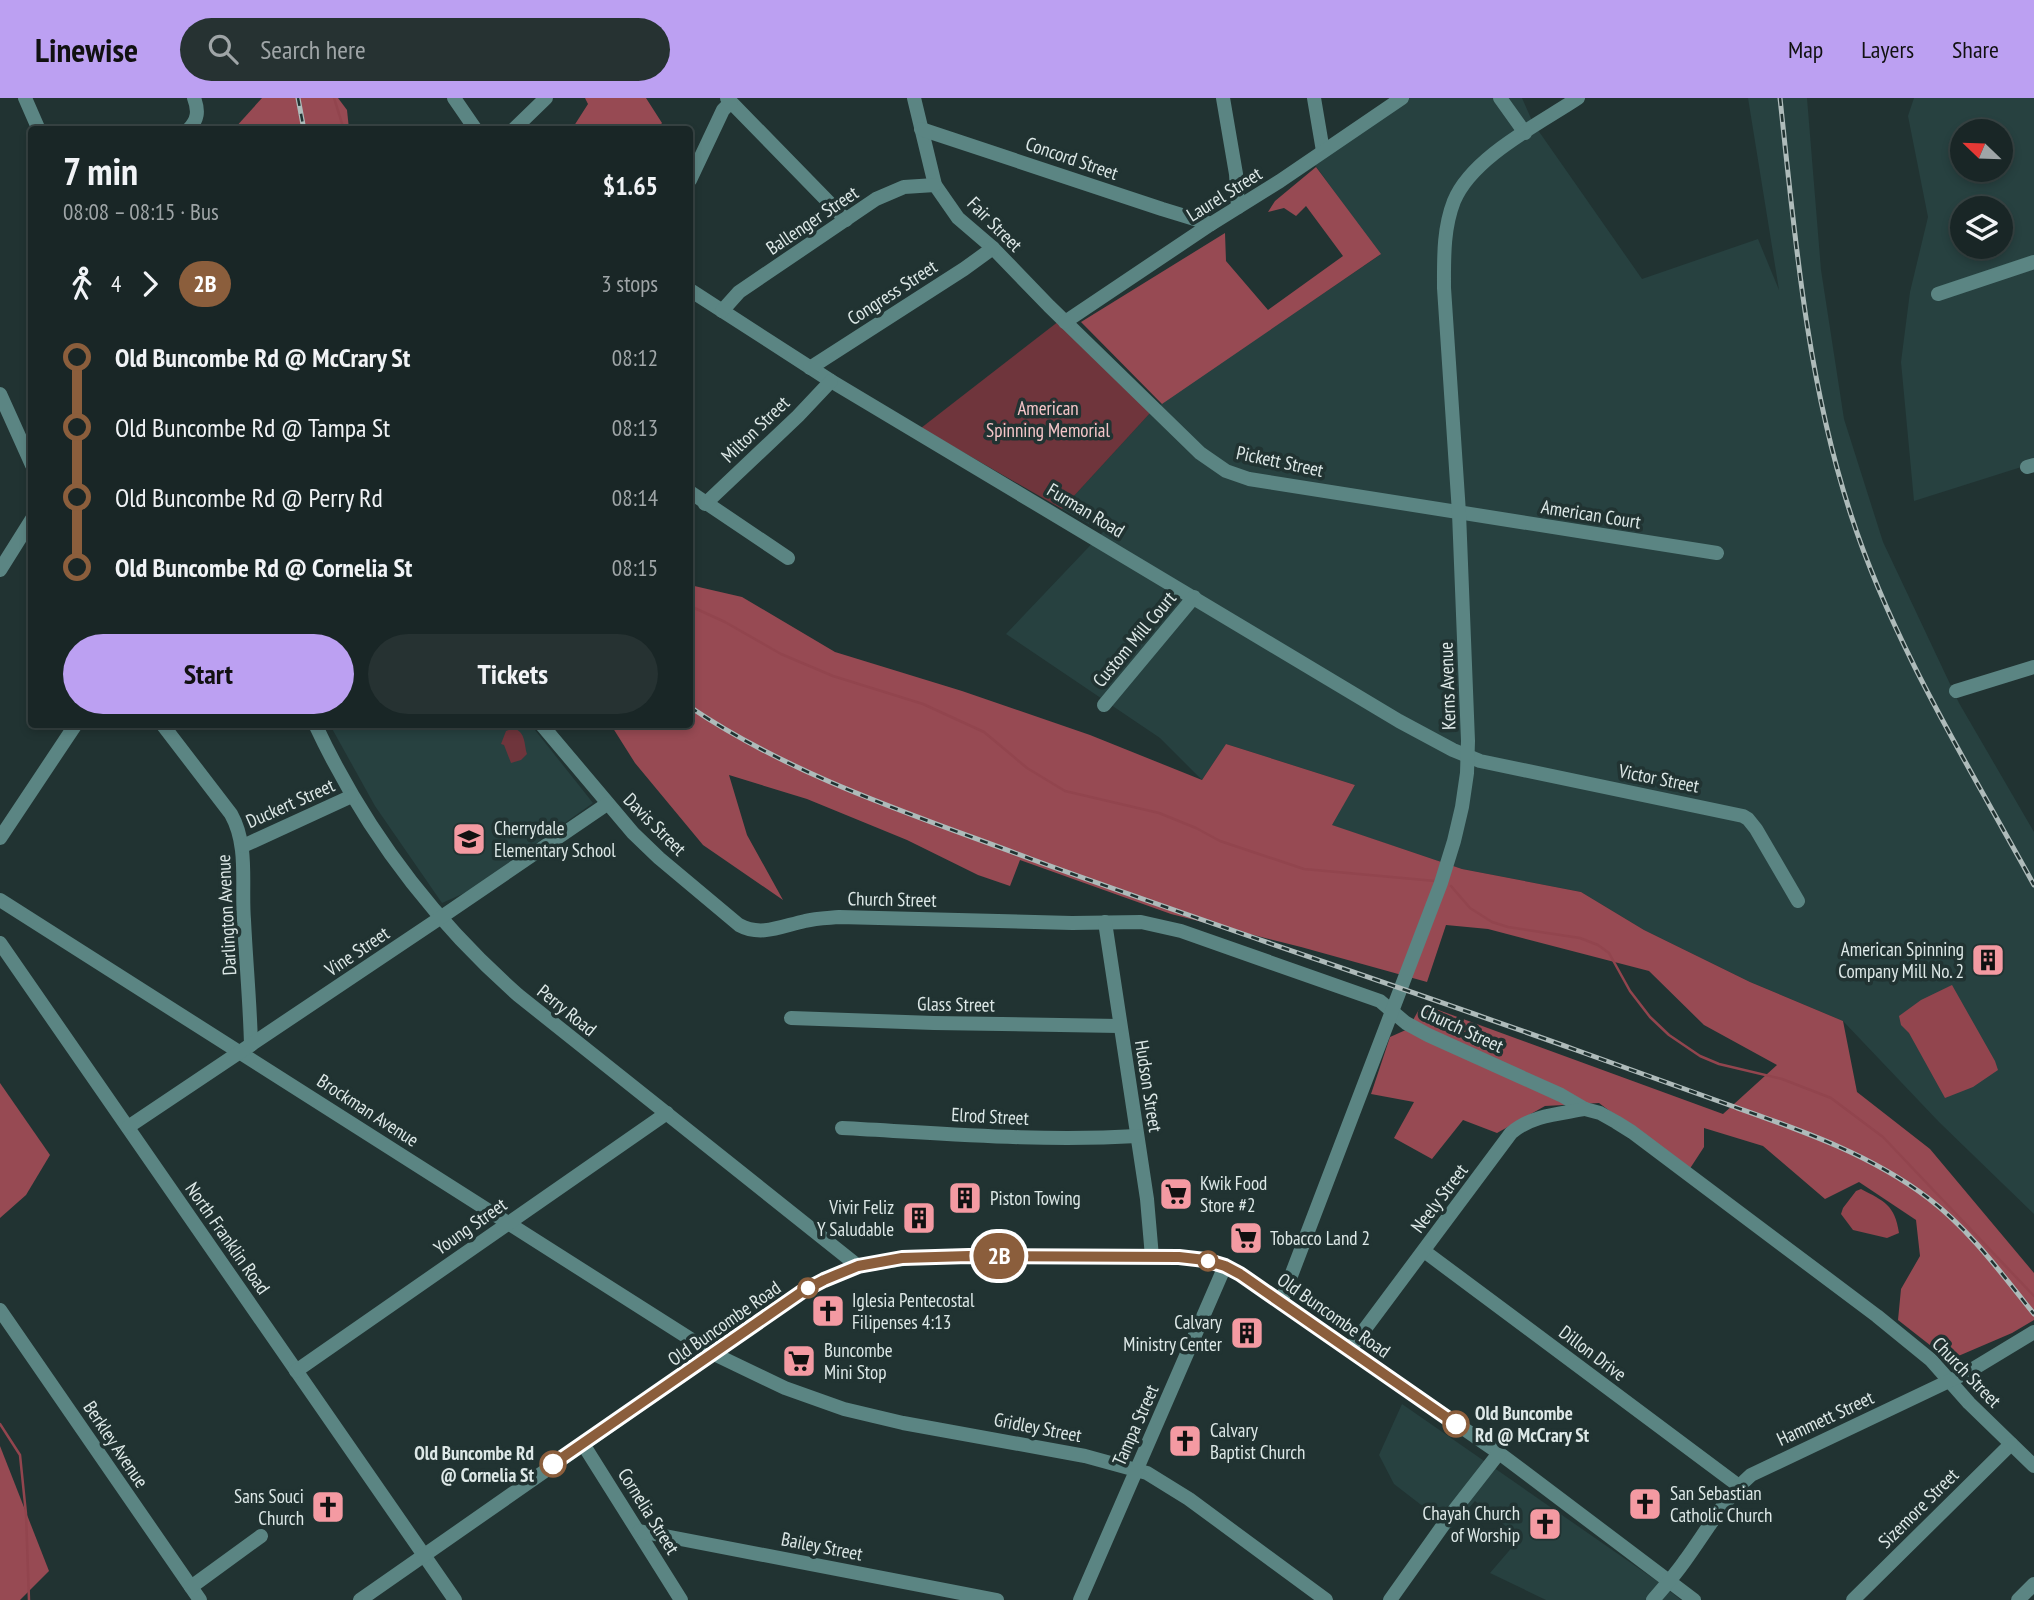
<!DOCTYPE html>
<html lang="en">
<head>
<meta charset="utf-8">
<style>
  body { margin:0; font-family:"PT Sans Narrow",sans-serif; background:#263232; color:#f1f3f6; height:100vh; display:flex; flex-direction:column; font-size:26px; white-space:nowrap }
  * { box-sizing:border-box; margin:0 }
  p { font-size:23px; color:#9fa5a7 }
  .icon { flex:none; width:38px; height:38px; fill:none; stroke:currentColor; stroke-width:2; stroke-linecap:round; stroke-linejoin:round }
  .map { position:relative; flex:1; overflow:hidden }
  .drawer { position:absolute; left:28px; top:28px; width:665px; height:602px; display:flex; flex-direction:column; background:#192626; border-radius:7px; box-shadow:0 4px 10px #0003,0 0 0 2px #374343 }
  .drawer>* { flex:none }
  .badge { padding:0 14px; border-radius:23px; font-size:24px; line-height:46px }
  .needle { width:46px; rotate:293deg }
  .controls { position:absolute; left:1950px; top:21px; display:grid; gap:14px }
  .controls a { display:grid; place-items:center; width:63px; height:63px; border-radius:50%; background:#192626; box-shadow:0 4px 10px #0003,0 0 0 2px #374343; font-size:35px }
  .map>.badge { position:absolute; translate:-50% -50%; box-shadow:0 0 0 4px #fff }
  .legs { display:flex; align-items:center; gap:10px; height:77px; padding:0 35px; font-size:23px }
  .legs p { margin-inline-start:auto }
  .overview { display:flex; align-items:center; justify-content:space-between; height:119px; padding:0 35px }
  h1 { font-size:38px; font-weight:600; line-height:52px }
  .cta { display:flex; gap:14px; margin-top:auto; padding:14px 35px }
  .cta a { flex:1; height:80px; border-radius:42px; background:#bca0f2; color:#111; font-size:28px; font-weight:600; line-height:80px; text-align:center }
  .cta a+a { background:#263232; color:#f1f3f6 }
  ul { padding:0 35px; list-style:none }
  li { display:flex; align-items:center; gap:24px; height:70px; font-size:26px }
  li i { display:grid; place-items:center; width:10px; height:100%; margin:0 9px; background:currentColor }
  li i::after { content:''; width:18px; height:18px; margin:-9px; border:5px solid; border-radius:50%; background:#192626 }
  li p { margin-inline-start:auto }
  li:first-child i { background:linear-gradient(#0000 50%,currentColor 0) }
  li:last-child i { background:linear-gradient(currentColor 50%,#0000 0) }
  header { display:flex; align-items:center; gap:42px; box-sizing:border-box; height:98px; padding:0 35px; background:#bca0f2; color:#111 }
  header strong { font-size:33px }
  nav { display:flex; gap:38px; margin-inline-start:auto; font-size:24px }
  .search { width:490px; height:63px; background:#263232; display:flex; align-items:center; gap:18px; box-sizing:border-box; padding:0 24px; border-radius:38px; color:#9fa5a7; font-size:26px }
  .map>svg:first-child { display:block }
</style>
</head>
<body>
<header>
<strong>Linewise</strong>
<div class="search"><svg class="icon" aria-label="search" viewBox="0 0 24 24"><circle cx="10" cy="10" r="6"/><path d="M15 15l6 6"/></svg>Search here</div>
<nav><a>Map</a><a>Layers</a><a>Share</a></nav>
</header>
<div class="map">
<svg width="2034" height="1502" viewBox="0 0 2034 1502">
  <rect width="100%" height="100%" fill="#213332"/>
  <g fill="#274140" fill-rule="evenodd">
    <polygon points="1391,0 1522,0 1533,25 1642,181 1758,141 1779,192 1748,0 1807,0 1821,172 1844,321 1883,444 1959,605 2034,734 2034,1116 1939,1024 1843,923 1750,884 1644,832 1581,794 1462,771 1331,727 1355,687 1226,646 1202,682 1160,640 1006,536 1103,434 1062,411 1151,314 1170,299 1380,157 1310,60"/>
    <path d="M1914,0H2034V365L1914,403L1901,264L1910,194L1928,119L1908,18ZM1962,33H2000V72H1962ZM1962,110H2000V149H1962Z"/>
    <polygon points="330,627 531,627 593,705 469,793 442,805 375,708"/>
    <polygon points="1402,1306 1657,1483 1681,1502 1546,1502 1490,1475 1520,1440 1475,1403 1451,1430 1394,1386 1379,1357"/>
  </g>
  <g fill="#6f353c">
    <polygon points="1059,223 1151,314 1062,411 921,330"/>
    <path d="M514,630C526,635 524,646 527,656L521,662L511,665L504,647L501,646L506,633Z"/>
  </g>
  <g fill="#974a53">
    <polygon points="262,0 338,0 347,12 349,31 234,31"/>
    <polygon points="585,0 646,0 662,25 657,31 572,31 588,6"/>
    <polygon points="1316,69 1381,156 1162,306 1081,224 1225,135 1226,163 1268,212 1343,158 1306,108 1296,118 1284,110 1268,114 1275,103"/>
    <polygon points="690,487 742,499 835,554 962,593 1090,637 1202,682 1226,646 1355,687 1332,727 1462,771 1581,794 1644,832 1750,884 1843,923 1857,994 1930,1051 2034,1175 2034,1222 2012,1235 1949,1262 1898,1222 1901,1191 1920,1158 1916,1122 1859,1084 1825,1101 1763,1048 1704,1030 1704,1049 1689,1072 1599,1005 1545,1008 1497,1035 1463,1022 1432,1061 1394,1040 1414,1004 1371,996 1390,939 1408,931 1422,906 1723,1016 1777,967 1704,927 1649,873 1488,831 1446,827 1427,884 1301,849 1171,816 1020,762 1010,788 978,777 907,742 807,701 729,677 747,737 783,802 703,747 635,665 611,627 690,626"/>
    <polygon points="0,985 50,1057 26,1097 0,1120"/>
    <polygon points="0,1348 49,1473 20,1502 0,1502"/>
  </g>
  <g fill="#92454e">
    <polygon points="1952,887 1995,963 1998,972 1973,989 1945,1000 1909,935 1901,927 1899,918 1921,902"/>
    <path d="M1861,1091C1884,1103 1895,1107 1899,1135L1887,1140L1853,1132L1841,1116L1843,1110L1856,1093Z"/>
  </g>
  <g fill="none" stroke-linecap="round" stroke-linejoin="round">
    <g stroke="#92454e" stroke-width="2.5">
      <polyline points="334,0 344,32"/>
      <polyline points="690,508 725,524 781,556 833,578 923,606 984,634 1027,670 1065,693 1159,715 1196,730 1220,743 1304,771 1435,783"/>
      <polyline points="1451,788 1470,810 1492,824 1508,829 1580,840 1598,847 1609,855 1630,893 1650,919 1669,937 1700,958 1719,966 1782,981 1831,1000 1883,1039 2034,1198"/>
      <polyline points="0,1326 20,1357 26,1416 29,1502"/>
    </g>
    <g stroke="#5b8583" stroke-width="14">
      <polyline points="25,0 39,32"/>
      <polyline points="454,0 476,32"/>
      <polyline points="727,0 846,122"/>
      <polyline points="914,0 935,87 958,120 993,150 1049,208 1200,355 1226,373 1249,381 1717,455"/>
      <polyline points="1223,0 1236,76 1238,109"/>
      <polyline points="1314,0 1323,53"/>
      <polyline points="1500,0 1525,35"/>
      <polyline points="921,31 1162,111 1211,126"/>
      <path d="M188,32C198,22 199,13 194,0"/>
      <polyline points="513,32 546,0"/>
      <polyline points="690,82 723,12 731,4"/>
      <polyline points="690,192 831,283 1399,623 1453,652 1480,663 1743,718 1748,721 1756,731 1798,803"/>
      <polyline points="1938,196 2034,164"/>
      <polyline points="722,213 739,194 876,101 904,89 935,87"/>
      <polyline points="1065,224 1211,126 1280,83 1402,0"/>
      <polyline points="810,270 964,171 993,150"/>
      <polyline points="0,296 32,367"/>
      <polyline points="2027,369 2034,367"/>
      <polyline points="690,394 788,460"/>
      <polyline points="705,406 798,318 831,283"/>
      <polyline points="0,472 32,421"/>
      <polyline points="1956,593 2034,569"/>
      <polyline points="1104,607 1194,499"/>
      <path d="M162,626L231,716C249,748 241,787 244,822C246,864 250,905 251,947"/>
      <path d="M315,626C364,731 432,821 518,897L858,1168"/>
      <path d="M541,626L633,735L659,760L739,827C761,839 782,828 805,823C816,820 828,820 839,819L1072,825L1141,824L1181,833L1380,903L1406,925L1428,937L1561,997L1585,1011L1600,1015L1616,1024L1632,1034L1877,1218L1931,1262L1969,1305L2034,1368"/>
      <polyline points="0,740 76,626"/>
      <polyline points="243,748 352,698"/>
      <polyline points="0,802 714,1256 785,1290 844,1311 903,1325 1085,1358 1147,1375 1189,1401 1326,1502"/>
      <polyline points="1105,824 1147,1101 1152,1159"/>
      <polyline points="0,845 455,1502"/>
      <polyline points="791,920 934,925 1119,928"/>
      <polyline points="128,1029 440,820 607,706"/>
      <path d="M842,1030C940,1035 1039,1044 1137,1038"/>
      <polyline points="1424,1153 1739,1388"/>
      <path d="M1281,1204L1441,785L1454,743L1462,709L1467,675L1468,643L1459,415L1444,190C1444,161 1443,131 1454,103C1472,59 1539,26 1578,0"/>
      <polyline points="0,1212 200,1502"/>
      <path d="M1350,1251L1511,1035C1532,1017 1559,1016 1585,1011"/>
      <polyline points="296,1273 667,1015"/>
      <polyline points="583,1346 681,1502"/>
      <polyline points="639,1433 997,1502"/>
      <polyline points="191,1489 261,1438"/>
      <polyline points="360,1502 803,1193 824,1182 858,1168 910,1160 969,1158 1179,1159 1205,1162 1225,1168 1240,1176 1499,1355 1694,1502"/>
      <polyline points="1080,1502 1225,1168"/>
      <polyline points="1390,1502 1449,1419 1499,1355"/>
      <path d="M1653,1502C1664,1489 1675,1477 1684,1464C1706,1434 1724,1401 1751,1377L1968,1274L2034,1234"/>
      <polyline points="1853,1502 2011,1346"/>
      <polyline points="2018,1502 2034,1486"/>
    </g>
    <defs>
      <g id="rail">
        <polyline points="298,0 304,32"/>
        <path d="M1780,0C1795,140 1807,283 1851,417C1893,547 1969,668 2034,787"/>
        <path d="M690,609C794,679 914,717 1031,761C1212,827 1395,887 1576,952C1628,971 1680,989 1732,1008C1800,1032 1870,1056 1928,1100C1970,1132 2001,1175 2034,1216"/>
      </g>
    </defs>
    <use href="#rail" stroke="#aebbba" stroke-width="5"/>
    <use href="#rail" stroke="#213332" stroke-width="2.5" stroke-dasharray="8" stroke-linecap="butt"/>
  </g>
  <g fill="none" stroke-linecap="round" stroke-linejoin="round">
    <defs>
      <polyline id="line-1" points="553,1366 803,1193 824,1182 858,1168 902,1160 969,1158 1179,1159 1205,1162 1225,1168 1240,1176 1456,1326"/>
    </defs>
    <use href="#line-1" stroke="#fff" stroke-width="16"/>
    <use href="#line-1" stroke="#8b5e3c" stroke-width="10"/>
  </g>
  <defs>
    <symbol id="school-square" viewBox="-11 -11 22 22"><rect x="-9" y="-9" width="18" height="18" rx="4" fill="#f49aa2" stroke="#213332"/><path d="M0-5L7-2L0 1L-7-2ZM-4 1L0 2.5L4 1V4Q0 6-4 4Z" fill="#111"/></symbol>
    <symbol id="building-square" viewBox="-11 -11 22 22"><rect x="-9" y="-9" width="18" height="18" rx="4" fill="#f49aa2" stroke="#213332"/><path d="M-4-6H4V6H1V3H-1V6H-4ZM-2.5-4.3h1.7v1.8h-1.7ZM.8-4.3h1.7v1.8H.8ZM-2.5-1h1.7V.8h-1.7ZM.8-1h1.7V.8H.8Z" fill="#111"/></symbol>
    <symbol id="supermarket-square" viewBox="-11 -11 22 22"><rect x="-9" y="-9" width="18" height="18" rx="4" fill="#f49aa2" stroke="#213332"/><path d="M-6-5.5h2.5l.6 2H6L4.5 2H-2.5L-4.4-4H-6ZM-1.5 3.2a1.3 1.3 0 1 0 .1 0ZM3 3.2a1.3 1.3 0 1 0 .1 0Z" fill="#111"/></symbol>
    <symbol id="church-square" viewBox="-11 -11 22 22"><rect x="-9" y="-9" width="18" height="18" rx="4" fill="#f49aa2" stroke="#213332"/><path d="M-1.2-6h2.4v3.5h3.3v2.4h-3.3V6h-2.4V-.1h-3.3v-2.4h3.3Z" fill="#111"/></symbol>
  </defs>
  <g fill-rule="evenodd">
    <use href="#school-square" x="450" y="722" width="38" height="38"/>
    <use href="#building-square" x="1969" y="843" width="38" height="38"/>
    <use href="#supermarket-square" x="1157" y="1077" width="38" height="38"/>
    <use href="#building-square" x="946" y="1081" width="38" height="38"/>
    <use href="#building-square" x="900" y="1101" width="38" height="38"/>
    <use href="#supermarket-square" x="1227" y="1121" width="38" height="38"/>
    <use href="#church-square" x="809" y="1194" width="38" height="38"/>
    <use href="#building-square" x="1228" y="1216" width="38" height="38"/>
    <use href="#supermarket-square" x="780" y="1244" width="38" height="38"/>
    <use href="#church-square" x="1166" y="1324" width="38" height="38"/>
    <use href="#church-square" x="1626" y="1387" width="38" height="38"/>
    <use href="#church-square" x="309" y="1390" width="38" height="38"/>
    <use href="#church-square" x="1526" y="1407" width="38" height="38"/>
  </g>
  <g fill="#fff" stroke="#8b5e3c" stroke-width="3.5">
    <circle cx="1208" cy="1163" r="9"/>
    <circle cx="808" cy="1190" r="9"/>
    <circle cx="1456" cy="1326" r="12"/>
    <circle cx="553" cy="1366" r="12"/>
  </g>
  <g text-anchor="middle" stroke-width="7" stroke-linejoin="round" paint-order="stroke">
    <g font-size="19" fill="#dde8e7" stroke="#213332">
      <text transform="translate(1072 60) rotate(19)" y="7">Concord Street</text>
      <text transform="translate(1224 96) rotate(-32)" y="7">Laurel Street</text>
      <text transform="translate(812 122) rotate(-34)" y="7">Ballenger Street</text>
      <text transform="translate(995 126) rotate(45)" y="7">Fair Street</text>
      <text transform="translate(892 194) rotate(-33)" y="7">Congress Street</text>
      <text transform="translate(755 331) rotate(-44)" y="7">Milton Street</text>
      <text transform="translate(1280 363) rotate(12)" y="7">Pickett Street</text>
      <text transform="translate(1086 412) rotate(31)" y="7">Furman Road</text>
      <text transform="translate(1591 416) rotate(9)" y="7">American Court</text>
      <text transform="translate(1134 541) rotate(-50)" y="7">Custom Mill Court</text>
      <text transform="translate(1447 588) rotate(-92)" y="7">Kerns Avenue</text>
      <text transform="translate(1659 680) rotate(11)" y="7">Victor Street</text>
      <text transform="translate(290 705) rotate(-24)" y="7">Duckert Street</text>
      <text transform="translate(655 726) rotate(45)" y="7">Davis Street</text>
      <text transform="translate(892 801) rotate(1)" y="7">Church Street</text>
      <text transform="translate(226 817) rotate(-93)" y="7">Darlington Avenue</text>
      <text transform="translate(357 853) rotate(-34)" y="7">Vine Street</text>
      <text transform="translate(956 906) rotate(1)" y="7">Glass Street</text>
      <text transform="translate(567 912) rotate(39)" y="7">Perry Road</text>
      <text transform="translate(1462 930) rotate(25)" y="7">Church Street</text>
      <text transform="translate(1149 988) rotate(81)" y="7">Hudson Street</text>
      <text transform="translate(368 1012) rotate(33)" y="7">Brockman Avenue</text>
      <text transform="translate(990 1018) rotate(3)" y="7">Elrod Street</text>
      <text transform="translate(1439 1100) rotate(-53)" y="7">Neely Street</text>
      <text transform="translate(470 1128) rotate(-35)" y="7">Young Street</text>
      <text transform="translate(228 1140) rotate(55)" y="7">North Franklin Road</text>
      <text transform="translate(1334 1217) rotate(35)" y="7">Old Buncombe Road</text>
      <text transform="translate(724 1225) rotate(-35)" y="7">Old Buncombe Road</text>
      <text transform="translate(1593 1255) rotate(37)" y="7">Dillon Drive</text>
      <text transform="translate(1967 1274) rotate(46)" y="7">Church Street</text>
      <text transform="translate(1825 1320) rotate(-25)" y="7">Hammett Street</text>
      <text transform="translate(1135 1327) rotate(-66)" y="7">Tampa Street</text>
      <text transform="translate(1038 1329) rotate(11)" y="7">Gridley Street</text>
      <text transform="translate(116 1346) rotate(56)" y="7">Berkley Avenue</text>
      <text transform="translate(1918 1410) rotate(-45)" y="7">Sizemore Street</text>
      <text transform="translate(649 1413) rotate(58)" y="7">Cornelia Street</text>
      <text transform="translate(822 1448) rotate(11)" y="7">Bailey Street</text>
    </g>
    <g font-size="19" fill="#f5c6c9" stroke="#213332">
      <text x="1048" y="317">American<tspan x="1048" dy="22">Spinning Memorial</tspan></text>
    </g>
    <g font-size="19" fill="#dde8e7" stroke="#213332" text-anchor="start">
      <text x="494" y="737">Cherrydale<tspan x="494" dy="22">Elementary School</tspan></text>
      <text x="1964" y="858" text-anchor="end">American Spinning<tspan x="1964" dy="22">Company Mill No. 2</tspan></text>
      <text x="1200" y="1092">Kwik Food<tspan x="1200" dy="22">Store #2</tspan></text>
      <text x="990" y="1107">Piston Towing</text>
      <text x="894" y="1116" text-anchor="end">Vivir Feliz<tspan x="894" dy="22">Y Saludable</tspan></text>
      <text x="1270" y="1147">Tobacco Land 2</text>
      <text x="852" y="1209">Iglesia Pentecostal<tspan x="852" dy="22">Filipenses 4:13</tspan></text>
      <text x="1222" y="1231" text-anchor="end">Calvary<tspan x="1222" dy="22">Ministry Center</tspan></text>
      <text x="824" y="1259">Buncombe<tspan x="824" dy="22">Mini Stop</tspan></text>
      <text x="1210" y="1339">Calvary<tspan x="1210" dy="22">Baptist Church</tspan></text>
      <text x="1670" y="1402">San Sebastian<tspan x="1670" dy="22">Catholic Church</tspan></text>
      <text x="304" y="1405" text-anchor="end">Sans Souci<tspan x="304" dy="22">Church</tspan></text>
      <text x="1520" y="1422" text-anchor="end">Chayah Church<tspan x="1520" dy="22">of Worship</tspan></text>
    </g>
    <g font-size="19" font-weight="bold" fill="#dde8e7" stroke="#213332" text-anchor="start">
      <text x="1475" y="1322">Old Buncombe<tspan x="1475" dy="22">Rd @ McCrary St</tspan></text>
      <text x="534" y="1362" text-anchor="end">Old Buncombe Rd<tspan x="534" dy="22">@ Cornelia St</tspan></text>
    </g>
  </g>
</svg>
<div class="controls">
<a><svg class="needle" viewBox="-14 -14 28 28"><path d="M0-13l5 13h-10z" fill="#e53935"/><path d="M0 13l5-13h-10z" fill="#9fa5a7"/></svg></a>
<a><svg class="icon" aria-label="layers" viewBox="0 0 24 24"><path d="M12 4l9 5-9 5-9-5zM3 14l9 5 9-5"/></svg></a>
</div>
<b class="badge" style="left:999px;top:1158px;background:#8b5e3c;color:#fff">2B</b>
<section class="drawer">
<div class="overview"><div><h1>7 min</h1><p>08:08 – 08:15 · Bus</p></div><b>$1.65</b></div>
<div class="legs"><svg class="icon" aria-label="walk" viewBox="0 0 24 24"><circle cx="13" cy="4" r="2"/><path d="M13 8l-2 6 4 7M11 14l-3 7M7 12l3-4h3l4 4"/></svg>4<svg class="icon" aria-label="forward" viewBox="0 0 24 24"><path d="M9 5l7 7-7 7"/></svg><b class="badge" style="background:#8b5e3c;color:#fff">2B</b><p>3 stops</p></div>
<ul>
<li><i style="color:#8b5e3c"></i><b>Old Buncombe Rd @ McCrary St</b><p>08:12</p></li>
<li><i style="color:#8b5e3c"></i><span>Old Buncombe Rd @ Tampa St</span><p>08:13</p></li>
<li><i style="color:#8b5e3c"></i><span>Old Buncombe Rd @ Perry Rd</span><p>08:14</p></li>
<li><i style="color:#8b5e3c"></i><b>Old Buncombe Rd @ Cornelia St</b><p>08:15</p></li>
</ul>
<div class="cta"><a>Start</a><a>Tickets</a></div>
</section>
</div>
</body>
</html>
